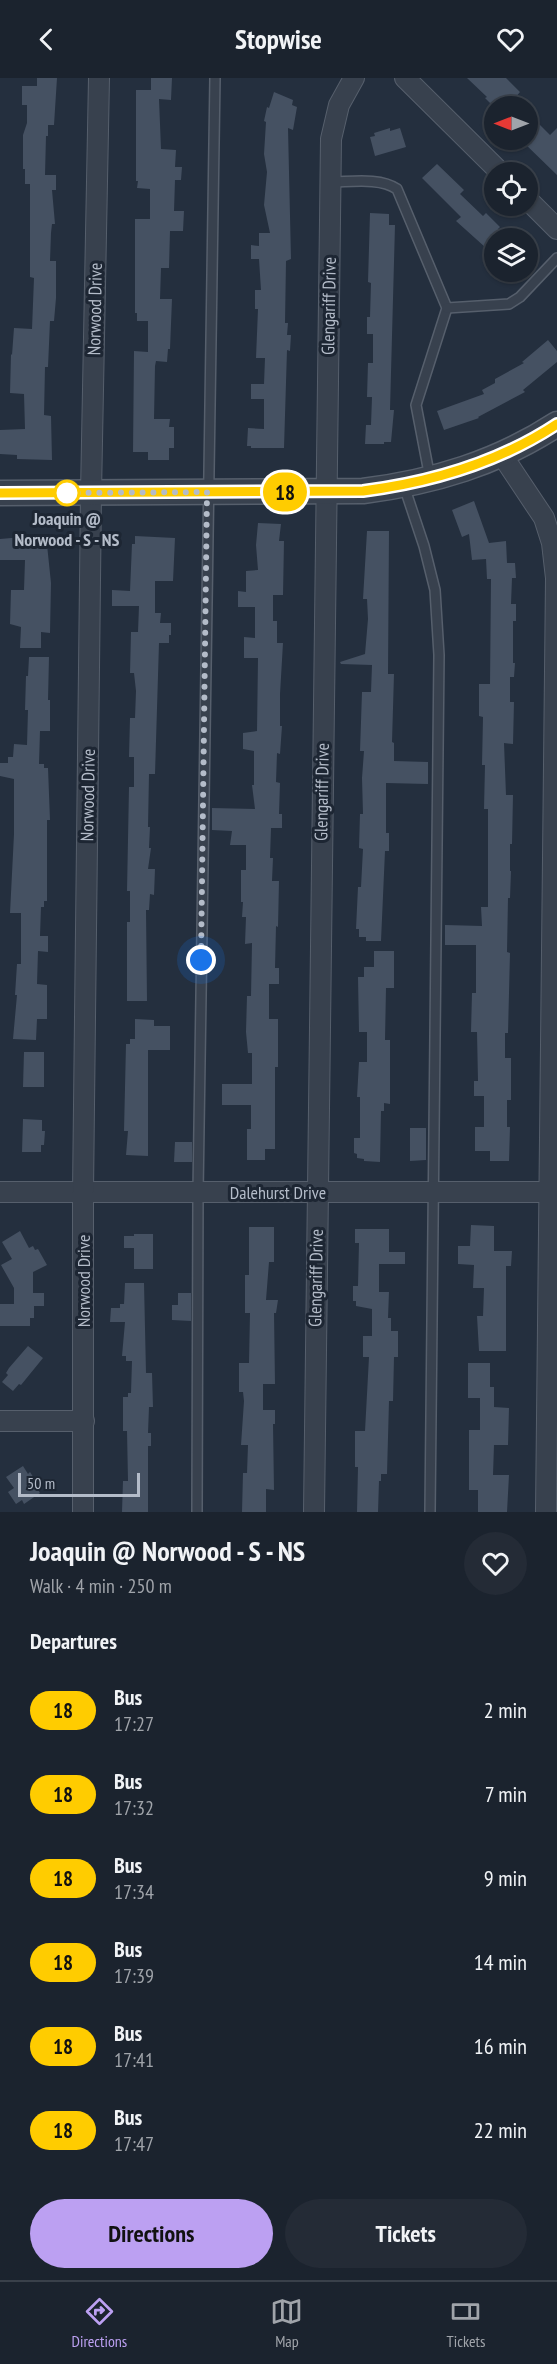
<!DOCTYPE html>
<html lang="en">
<head>
<meta charset="utf-8">
<style>
  body { margin:0; font-family:"PT Sans Narrow",sans-serif; background:#242b36; color:#f1f3f6; height:100vh; display:flex; flex-direction:column; font-size:22px; white-space:nowrap }
  * { box-sizing:border-box; margin:0 }
  p { font-size:20px; color:#a0a4aa }
  .icon { flex:none; width:33px; height:33px; fill:none; stroke:currentColor; stroke-width:2; stroke-linecap:round; stroke-linejoin:round }
  .map { position:relative; height:1434px; overflow:hidden }
  .sheet { display:flex; flex-direction:column; background:#1b232e; flex:1 }
  .sheet>* { flex:none }
  .badge { padding:0 12px; border-radius:20px; font-size:21px; line-height:39px }
  .needle { width:39px; rotate:270deg }
  .fabs { position:absolute; left:484px; top:18px; display:grid; gap:12px }
  .fabs a { display:grid; place-items:center; width:54px; height:54px; border-radius:50%; background:#1b232e; box-shadow:0 2px 4px #0004,0 0 0 2px #39404a; font-size:30px }
  .scale { position:absolute; left:18px; bottom:15px; width:122px; box-sizing:border-box; padding-left:6px; border:3px solid #b4bcc9; border-top:0; font-size:16px; line-height:21px; white-space:nowrap; color:#b4bcc9; -webkit-text-stroke:4px #1d2633; paint-order:stroke }
  .you { position:absolute; width:30px; height:30px; margin:-15px; border:4px solid #fff; border-radius:50%; background:#1a73e8; box-shadow:0 0 0 9px #1a73e833 }
  .map>.badge { position:absolute; translate:-50% -50%; box-shadow:0 0 0 3px #fff }
  h2 { padding:0 30px; font-size:22px; line-height:54px }
  .round { display:grid; place-items:center; flex:none; width:63px; height:63px; border-radius:32px; background:#242b36 }
  .head { display:flex; align-items:center; justify-content:space-between; height:102px; padding:0 30px }
  h1 { font-size:28px; font-weight:600; line-height:45px }
  .button { display:flex; gap:12px; margin-top:auto; padding:12px 30px }
  .button a { flex:1; height:69px; border-radius:36px; background:#bca0f2; color:#111; font-size:24px; font-weight:600; line-height:69px; text-align:center }
  .button a+a { background:#242b36; color:#f1f3f6 }
  ul { padding:0; list-style:none }
  li { display:flex; align-items:center; gap:18px; height:84px; padding:0 30px }
  li div { flex:1 }
  li b { display:block; font-size:22px }
  li em { font-style:normal }
  li .badge { min-width:66px; font-weight:700; text-align:center }
  header { display:flex; justify-content:space-between; align-items:center; height:78px; padding:0 30px; background:#1b232e; font-size:27px; font-weight:600 }
  .tabs { display:flex; justify-content:space-around; align-items:center; height:84px; border-top:2px solid #39404a; background:#1b232e; font-size:16px; color:#a0a4aa }
  .tabs a { display:grid; justify-items:center; gap:3px }
  .tabs .active { color:#bca0f2 }
  .map>svg:first-child { display:block }
</style>
</head>
<body>
<header><svg class="icon" aria-label="back" viewBox="0 0 24 24"><path d="M15 5l-7 7 7 7"/></svg>Stopwise<svg class="icon" aria-label="heart" viewBox="0 0 24 24"><path d="M12 20l-8-8c-3-5 5-10 8-4 3-6 11-1 8 4z"/></svg></header>
<div class="map">
<svg width="557" height="1434" viewBox="0 0 557 1434">
  <rect width="100%" height="100%" fill="#242f3e"/>
  <g fill="#455162">
    <polygon points="37,0 57,0 54,47 48,47 48,58 46,58 45,97 56,97 56,112 52,112 55,146 52,146 51,155 50,183 56,183 56,220 54,243 50,243 48,289 45,289 44,337 51,338 52,382 17,381 17,377 0,376 0,352 25,351 24,316 10,315 11,276 12,277 14,250 32,251 34,200 30,199 30,106 25,106 25,91 23,91 23,57 27,45 27,27 22,27 22,8 37,8"/>
    <polygon points="151,0 172,0 171,22 159,21 161,71 176,72 175,89 182,89 181,102 175,102 174,133 184,133 183,153 170,153 169,190 161,190 160,221 172,221 170,271 168,271 167,284 156,283 155,288 154,341 170,341 169,349 174,349 174,370 169,370 169,382 148,382 148,374 133,374 134,273 148,274 148,243 137,243 137,235 135,235 135,141 150,141 150,111 137,110 138,103 136,103 136,12 151,12"/>
    <polygon points="467,0 506,0 520,14 514,21 521,28 493,28 485,20 487,19"/>
    <polygon points="274,14 293,22 292,27 297,29 293,52 288,50 291,181 286,183 285,245 288,245 287,257 291,257 290,273 287,272 284,370 251,370 251,368 247,368 248,350 264,351 264,321 251,321 251,306 264,306 265,280 256,280 258,231 255,231 255,212 261,212 259,181 251,181 251,167 259,168 259,155 270,155 264,127 267,94 264,76 266,44 264,43 267,29 269,30"/>
    <polygon points="528,35 550,57 557,50 557,97 521,62 528,62"/>
    <polygon points="390,50 390,53 400,50 406,69 375,78 370,59 375,58 374,55"/>
    <polygon points="437,86 464,112 460,116 483,138 486,135 500,149 498,151 508,160 495,160 495,178 456,143 461,139 422,100"/>
    <polygon points="370,135 389,136 389,147 395,147 390,332 394,332 391,364 384,364 384,366 365,366 366,347 371,347 372,319 367,319 368,285 373,285 373,256 367,256 367,239 370,239 371,205 368,204"/>
    <polygon points="548,262 557,273 557,284 523,312 525,314 478,339 479,340 444,352 437,333 484,316 482,312 495,305 495,301 524,285 522,284"/>
    <polygon points="474,423 489,465 506,463 507,485 515,485 516,500 512,500 511,526 516,526 516,543 513,543 513,585 515,585 514,599 510,599 510,624 514,624 513,666 504,665 506,717 513,717 512,766 510,766 510,793 511,793 510,820 508,820 507,874 510,875 508,955 505,955 505,980 511,980 511,1022 507,1022 507,1049 510,1049 509,1083 490,1083 490,1073 475,1073 475,1049 484,1049 484,1018 474,1018 474,1003 478,1003 477,954 471,954 472,915 476,915 476,867 445,867 445,847 482,848 481,829 488,829 488,731 484,731 485,687 482,687 483,639 479,638 479,606 490,606 491,501 487,501 486,481 472,482 469,456 462,459 452,432"/>
    <polygon points="258,445 281,446 279,463 284,463 283,517 273,517 273,543 277,543 277,565 283,565 280,616 280,648 282,648 280,676 277,675 276,704 280,705 279,736 282,736 282,750 271,750 270,780 273,780 272,803 279,803 278,849 276,848 275,890 279,890 279,906 269,906 269,941 278,941 278,989 275,989 275,1071 265,1071 265,1082 247,1082 247,1051 251,1051 251,1027 222,1027 222,1006 252,1006 252,975 248,975 246,954 247,918 251,918 252,865 245,866 246,839 242,839 243,824 241,824 241,792 246,792 246,767 230,767 232,753 212,752 212,730 255,731 252,707 254,707 254,673 243,671 243,655 257,653 258,580 244,580 244,559 255,560 255,529 238,529 238,513 246,514 246,493 258,492 256,467"/>
    <polygon points="367,453 389,453 388,596 394,596 392,664 394,665 394,683 428,684 428,706 386,705 386,755 389,755 389,773 385,773 381,863 366,863 366,859 359,859 359,851 356,851 358,809 361,809 363,771 359,770 360,736 363,736 362,700 364,673 360,673 362,614 371,614 372,587 341,586 340,584 365,576 368,541 367,521 363,521"/>
    <polygon points="46,457 51,505 50,555 41,554 41,570 20,570 21,549 10,546 11,512 24,512 25,482 0,482 0,461"/>
    <polygon points="135,458 175,460 173,503 155,503 155,535 161,535 160,545 171,545 171,557 169,557 169,565 159,565 155,696 149,696 148,749 150,749 149,770 151,770 148,791 155,791 154,817 150,816 149,832 146,832 147,923 127,923 127,844 130,844 130,813 127,813 129,709 134,709 134,679 129,679 130,640 135,640 136,613 134,595 130,595 131,554 138,554 139,528 112,528 112,512 130,513 132,466 135,466"/>
    <polygon points="29,579 49,579 48,622 50,622 50,653 40,653 39,686 44,686 44,690 48,690 50,742 47,742 47,823 44,823 44,829 41,829 40,858 48,858 48,874 38,873 37,906 47,907 47,941 37,941 36,962 13,961 17,917 15,917 17,886 21,886 21,835 10,835 14,756 14,701 0,698 0,685 8,685 8,679 13,679 14,666 27,667 28,632 25,632 26,598 28,598"/>
    <polygon points="374,873 394,873 394,910 386,910 385,962 390,962 390,1026 384,1025 384,1033 381,1033 380,1084 364,1083 364,1081 357,1080 357,1076 354,1075 354,1060 360,1060 360,1019 357,1019 359,984 367,984 367,954 359,954 358,899 364,899 364,889 374,889"/>
    <polygon points="135,941 154,942 154,948 170,948 170,972 148,972 148,1078 126,1077 128,1053 124,1053 126,966 130,966 130,961 135,961"/>
    <polygon points="24,974 44,974 44,1009 23,1009"/>
    <polygon points="23,1041 42,1042 42,1053 45,1053 44,1067 41,1067 41,1074 22,1074"/>
    <polygon points="410,1050 426,1050 426,1082 410,1083"/>
    <polygon points="175,1064 192,1064 192,1084 174,1084"/>
    <polygon points="471,1147 494,1148 494,1173 512,1173 511,1188 506,1188 506,1273 479,1273 477,1238 483,1238 484,1210 473,1210 474,1187 458,1186 458,1168 470,1168"/>
    <polygon points="249,1149 274,1149 274,1184 269,1184 266,1222 278,1222 276,1235 274,1235 275,1306 263,1306 263,1332 275,1332 275,1346 273,1346 274,1412 266,1411 266,1434 242,1434 243,1395 247,1395 248,1367 241,1367 244,1323 243,1314 239,1314 239,1285 249,1285 250,1235 245,1235 245,1197 249,1197"/>
    <polygon points="355,1151 389,1151 389,1174 405,1174 405,1186 379,1186 379,1214 389,1214 388,1240 391,1240 391,1253 398,1253 398,1279 394,1279 393,1323 389,1323 387,1396 381,1396 381,1403 379,1403 378,1434 357,1434 358,1389 355,1389 355,1353 365,1353 369,1279 363,1279 363,1258 372,1258 372,1231 356,1228 356,1223 353,1223 353,1208 358,1208 359,1165 355,1165"/>
    <polygon points="20,1153 29,1170 33,1168 35,1172 38,1171 47,1187 33,1194 33,1215 44,1215 44,1228 34,1228 34,1240 30,1240 30,1248 0,1248 0,1226 14,1226 14,1210 1,1187 12,1181 2,1164"/>
    <polygon points="134,1156 153,1156 153,1191 134,1191 134,1170 124,1170 124,1158 134,1158"/>
    <polygon points="125,1205 144,1205 146,1295 152,1295 153,1329 149,1329 148,1355 151,1355 151,1368 148,1368 148,1434 122,1434 123,1403 128,1403 127,1353 123,1353 123,1319 128,1319 128,1315 131,1315 132,1283 126,1283 126,1278 122,1278 125,1244 110,1244 111,1230 120,1230 120,1226 124,1226"/>
    <polygon points="178,1215 191,1215 191,1243 172,1242 172,1227 178,1227"/>
    <polygon points="28,1268 43,1280 21,1307 19,1306 13,1313 2,1304 8,1297 6,1295 9,1290"/>
    <polygon points="468,1285 490,1285 490,1309 494,1309 494,1329 509,1330 508,1367 494,1367 493,1397 509,1397 507,1434 478,1434 478,1412 469,1412 469,1352 480,1352 480,1320 468,1320"/>
    <polygon points="23,1388 28,1396 30,1394 39,1408 37,1410 40,1415 24,1426 22,1422 16,1426 8,1414 14,1410 6,1399"/>
  </g>
  <g fill="none" stroke-linecap="round" stroke-linejoin="round">
    <defs>
      <g id="service">
        <path d="M330,104C350,104 380,99 397,111L447,230L416,327L430,400"/>
        <polyline points="447,230 509,226 520,219 557,180"/>
        <polyline points="404,408 424,468 435,512 439,577 430,1434"/>
        <polyline points="197,1434 198,1115 215,0"/>
      </g>
      <g id="minor">
        <polyline points="405,0 500,94"/>
        <polyline points="528,122 557,151"/>
        <polyline points="502,377 544,440 552,465 556,500 546,1434"/>
        <polyline points="0,1114 557,1114"/>
        <polyline points="0,1343 84,1343"/>
        <polyline points="83,1434 83,1115 91,415 99,0"/>
        <polyline points="314,1434 331,61 339,27 354,0"/>
      </g>
      <path id="tertiary" d="M0,415L363,413C434,404 497,385 557,346"/>
    </defs>
    <use href="#service" stroke="#565f6c" stroke-width="12"/>
    <use href="#minor" stroke="#565f6c" stroke-width="22"/>
    <use href="#tertiary" stroke="#565f6c" stroke-width="27"/>
    <use href="#service" stroke="#38414e" stroke-width="9"/>
    <use href="#minor" stroke="#38414e" stroke-width="20"/>
    <use href="#tertiary" stroke="#38414e" stroke-width="24"/>
  </g>
  <g fill="none" stroke-linecap="round" stroke-linejoin="round">
    <defs>
      <path id="line" d="M0,415L363,413C433,404 498,385 557,346"/>
    </defs>
    <use href="#line" stroke="#fff" stroke-width="14"/>
    <use href="#line" stroke="#fc0" stroke-width="9"/>
    <polyline stroke="#b4bcc9" stroke-width="6" stroke-dasharray="0 10.8" points="67,415 207,414 201,882"/>
  </g>
  <circle fill="#fff" stroke="#fc0" stroke-width="3" cx="67" cy="415" r="12"/>
  <g text-anchor="middle" stroke-width="6" stroke-linejoin="round" paint-order="stroke">
    <g font-size="18" fill="#b4bcc9" stroke="#1d2633">
      <text transform="translate(329 228) rotate(-89)" y="6">Glengariff Drive</text>
      <text transform="translate(95 231) rotate(-89)" y="6">Norwood Drive</text>
      <text transform="translate(322 714) rotate(-89)" y="6">Glengariff Drive</text>
      <text transform="translate(88 717) rotate(-89)" y="6">Norwood Drive</text>
      <text x="278" y="1121">Dalehurst Drive</text>
      <text transform="translate(316 1200) rotate(-89)" y="6">Glengariff Drive</text>
      <text transform="translate(84 1203) rotate(-90)" y="6">Norwood Drive</text>
    </g>
    <g font-size="18" font-weight="bold" fill="#b4bcc9" stroke="#1d2633">
      <text x="67" y="447">Joaquin @<tspan x="67" dy="21">Norwood - S - NS</tspan></text>
    </g>
  </g>
</svg>
<div class="fabs">
<a><svg class="needle" viewBox="-14 -14 28 28"><path d="M0-13l5 13h-10z" fill="#e53935"/><path d="M0 13l5-13h-10z" fill="#a0a4aa"/></svg></a>
<a><svg class="icon" aria-label="locate" viewBox="0 0 24 24"><circle cx="12" cy="12" r="6"/><path d="M12 2v4M12 18v4M2 12h4M18 12h4"/></svg></a>
<a><svg class="icon" aria-label="layers" viewBox="0 0 24 24"><path d="M12 4l9 5-9 5-9-5zM3 14l9 5 9-5"/></svg></a>
</div>
<div class="scale">50 m</div>
<div class="you" style="left:201px;top:882px"></div>
<b class="badge" style="left:285px;top:414px;background:#fc0;color:#111">18</b>
</div>
<section class="sheet">
<div class="head"><div><h1>Joaquin @ Norwood - S - NS</h1><p>Walk · 4 min · 250 m</p></div><a class="round"><svg class="icon" aria-label="heart" viewBox="0 0 24 24"><path d="M12 20l-8-8c-3-5 5-10 8-4 3-6 11-1 8 4z"/></svg></a></div>
<h2>Departures</h2>
<ul>
<li><span class="badge" style="background:#fc0;color:#111">18</span><div><b>Bus</b><p>17:27</p></div><em>2 min</em></li>
<li><span class="badge" style="background:#fc0;color:#111">18</span><div><b>Bus</b><p>17:32</p></div><em>7 min</em></li>
<li><span class="badge" style="background:#fc0;color:#111">18</span><div><b>Bus</b><p>17:34</p></div><em>9 min</em></li>
<li><span class="badge" style="background:#fc0;color:#111">18</span><div><b>Bus</b><p>17:39</p></div><em>14 min</em></li>
<li><span class="badge" style="background:#fc0;color:#111">18</span><div><b>Bus</b><p>17:41</p></div><em>16 min</em></li>
<li><span class="badge" style="background:#fc0;color:#111">18</span><div><b>Bus</b><p>17:47</p></div><em>22 min</em></li>
</ul>
<div class="button"><a>Directions</a><a>Tickets</a></div>
</section>
<nav class="tabs">
<a class="active"><svg class="icon" aria-label="directions" viewBox="0 0 24 24"><path d="M12 3l9 9-9 9-9-9zM9 14v-3h6M13 9l2 2-2 2"/></svg>Directions</a>
<a><svg class="icon" aria-label="map" viewBox="0 0 24 24"><path d="M3 6l6-2 6 2 6-2v14l-6 2-6-2-6 2zM9 4v14M15 6v14"/></svg>Map</a>
<a><svg class="icon" aria-label="tickets" viewBox="0 0 24 24"><path d="M3 7h18v10H3zM15 7v10"/></svg>Tickets</a>
</nav>
</body>
</html>
